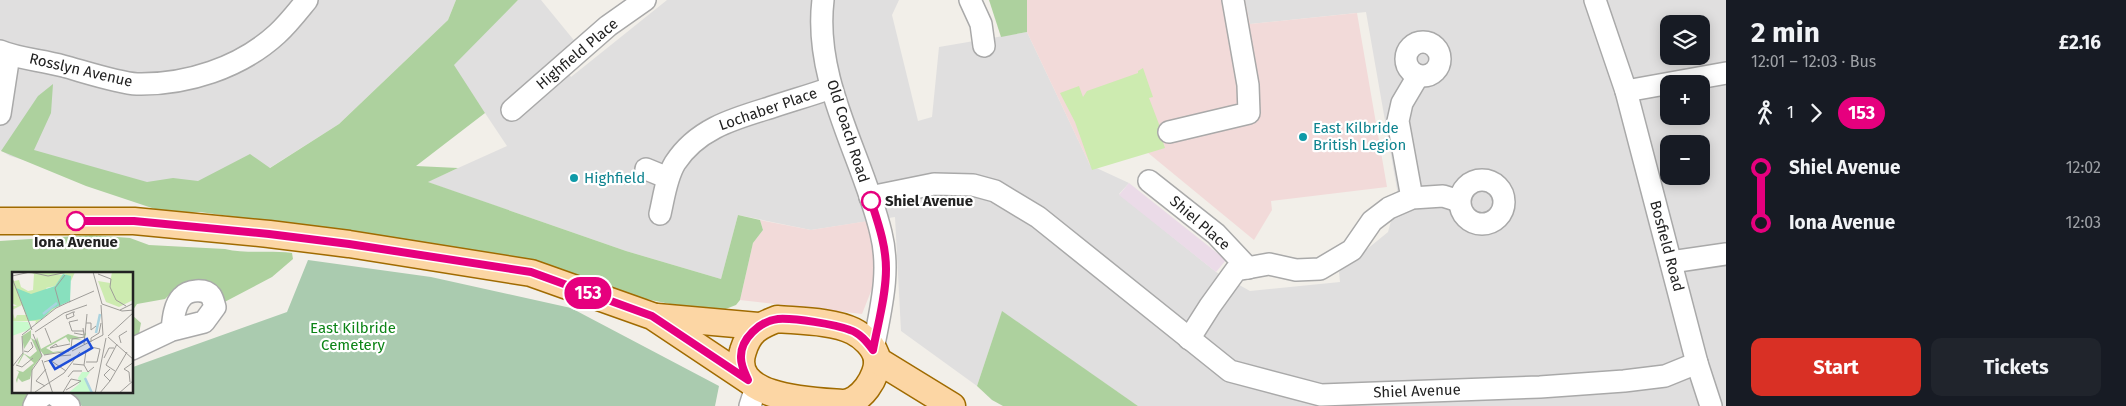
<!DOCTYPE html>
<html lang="en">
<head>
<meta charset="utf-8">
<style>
  body { margin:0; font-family:"Fira Sans",sans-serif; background:#20242c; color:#f1f3f6; height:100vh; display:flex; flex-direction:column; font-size:19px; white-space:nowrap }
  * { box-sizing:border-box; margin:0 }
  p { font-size:16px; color:#9ea1a6 }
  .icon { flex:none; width:28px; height:28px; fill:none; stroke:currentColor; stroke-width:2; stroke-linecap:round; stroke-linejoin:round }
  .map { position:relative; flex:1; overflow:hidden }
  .panel { display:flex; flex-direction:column; background:#171b24; width:400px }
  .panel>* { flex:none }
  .badge { padding:0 10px; border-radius:16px; font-size:18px; line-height:32px }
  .tools { position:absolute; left:1660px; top:15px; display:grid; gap:10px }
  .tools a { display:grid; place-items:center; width:50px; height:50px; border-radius:10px; background:#171b24; box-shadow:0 2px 12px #0003; font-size:25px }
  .map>.badge { position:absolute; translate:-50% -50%; box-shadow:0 0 0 2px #fff }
  .legs { display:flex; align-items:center; gap:8px; height:55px; padding:0 25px; font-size:16px }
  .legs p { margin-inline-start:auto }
  .summary { display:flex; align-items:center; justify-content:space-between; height:85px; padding:0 25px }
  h1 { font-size:28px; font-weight:700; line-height:38px }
  .primary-button { display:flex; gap:10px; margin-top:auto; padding:10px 25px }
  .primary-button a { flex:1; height:58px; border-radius:10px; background:#d93025; color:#fff; font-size:20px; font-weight:700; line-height:58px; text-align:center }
  .primary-button a+a { background:#20242c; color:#f1f3f6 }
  ul { padding:0 25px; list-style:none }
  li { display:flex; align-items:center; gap:18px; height:55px; font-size:19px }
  li i { display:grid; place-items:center; width:8px; height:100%; margin:0 6px; background:currentColor }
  li i::after { content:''; width:12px; height:12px; margin:-6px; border:4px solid; border-radius:50%; background:#171b24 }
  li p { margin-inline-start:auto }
  li:first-child i { background:linear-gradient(#0000 50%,currentColor 0) }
  li:last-child i { background:linear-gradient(currentColor 50%,#0000 0) }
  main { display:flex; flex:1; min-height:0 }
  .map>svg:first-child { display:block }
</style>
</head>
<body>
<main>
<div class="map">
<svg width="1726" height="406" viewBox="0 0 1726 406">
  <rect width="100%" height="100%" fill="#f2efe9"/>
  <g fill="#e0dfdf" fill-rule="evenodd">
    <polygon points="0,0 456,0 448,20 339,124 200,212 10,156 0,150"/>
    <path d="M518,0H541L577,44L560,60L571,77L667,0H899L892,15L918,121L932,117L939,47L1027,32L1090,165L1129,183L1119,194L1216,272L1250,291L1340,282L1339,272L1388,232L1398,195L1366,12L1250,24L1245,0H1726V406H1138L1002,312L977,386L901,331L895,217L811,230L738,215L721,279L626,251L427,182L507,146L453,65ZM1669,24H1701V56H1669ZM1669,84H1701V116H1669ZM1669,144H1701V176H1669Z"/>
  </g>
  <g fill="#f2dad9">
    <polygon points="1027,0 1245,0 1250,24 1357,13 1387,187 1271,201 1272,210 1254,240 1147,152 1090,165 1027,32"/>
    <polygon points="760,220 811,230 868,221 877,276 862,314 740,300 753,243 763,230"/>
  </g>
  <polygon fill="#ebdbe8" points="1129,183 1226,260 1216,272 1119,195"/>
  <polygon fill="#cdebb0" points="1143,68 1153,97 1149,98 1165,140 1163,142 1165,148 1092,170 1075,122 1060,93 1079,86 1083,97 1087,91 1138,73 1138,71"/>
  <g fill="#add19e">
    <polygon points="456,0 518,0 454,65 485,113 416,166 458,168 428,182 626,251 721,279 738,215 760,220 763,230 753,243 740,300 736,305 723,310 675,305 622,294 530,262 486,252 200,212 170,214 86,186 1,151 38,96 53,84 51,113 34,150 147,182 173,178 198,181 250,154 270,168 339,124 448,20"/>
    <polygon points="989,0 1027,0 1027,32 1001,37"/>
    <path d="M91,235L130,238L149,245L225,249C245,254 270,250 292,253L293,259L272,277L215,307L198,282L180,284L165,299L137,304L133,310L132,274H14V392H33L26,406H0V241Z"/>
    <polygon points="1002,311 1138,406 1003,406 992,400 977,386"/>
    <polygon points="132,315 141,323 139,334 133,337"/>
  </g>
  <polygon fill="#aacbaf" points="308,260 431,277 571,308 719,386 715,406 82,406 63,392 132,392 133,367 287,312"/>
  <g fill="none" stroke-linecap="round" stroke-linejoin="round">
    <defs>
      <g id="minor">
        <path d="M823,0C813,82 863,156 881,233C891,273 880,311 873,350"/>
        <polyline points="970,0 981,24 984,46"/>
        <polyline points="1595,0 1626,91 1697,363 1711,406"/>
        <circle cx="1423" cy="59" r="17"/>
        <path d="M0,51C19,59 42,60 63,66C82,71 118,83 137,84C186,85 240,68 277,34C288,24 298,11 307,0"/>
        <polyline points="1626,91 1726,73"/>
        <polyline points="512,110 608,26 645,0"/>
        <polyline points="0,114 9,55"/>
        <polyline points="1169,132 1249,113 1248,85 1233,0"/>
        <polyline points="646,169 668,178"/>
        <circle cx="1482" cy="202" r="22"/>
        <polyline points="1149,181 1216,234 1248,268"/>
        <polyline points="870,197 934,184 973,185 995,191 1038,217 1230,371 1321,395 1540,387 1624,381 1665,376 1697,363"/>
        <polyline points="1412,198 1398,121 1402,103 1418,76"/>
        <path d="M660,214C664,197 666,178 675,163C697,129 733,119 769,108C790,101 811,95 831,88"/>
        <polyline points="1671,262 1726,254"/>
        <polyline points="1189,339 1210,306 1236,270 1269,264 1296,270 1320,269 1352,250 1372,221 1389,208 1412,198 1443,196 1459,201"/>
        <path d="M132,349L172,330L204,322L215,307C214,304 213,299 211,296C205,288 188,290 182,297C174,305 173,320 172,330"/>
        <polyline points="51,392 69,406"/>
        <polyline points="34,406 37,400 48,392"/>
        <polyline points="750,406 756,387"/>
      </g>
      <g id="major">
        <polyline points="0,221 134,221 269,234 349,244 531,273 652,316 748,380"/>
        <polyline points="657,317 758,326"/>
        <path d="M777,319C799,321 833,321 853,331C863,336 875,347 877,359C879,376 860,404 842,403C814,401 727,399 743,351C749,331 759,326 777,319Z"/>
        <polyline points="877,360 952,406"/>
      </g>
    </defs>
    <use href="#minor" stroke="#a9a9a9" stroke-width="24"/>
    <use href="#major" stroke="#a06b00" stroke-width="29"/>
    <use href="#minor" stroke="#fff" stroke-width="21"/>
    <use href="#major" stroke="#fcd6a4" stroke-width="26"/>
  </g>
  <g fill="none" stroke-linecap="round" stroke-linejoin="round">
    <defs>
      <path id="line-1" d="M76,221H134L269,234L349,244L531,272L652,316L748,380C745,373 741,366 741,358C740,339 760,321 778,319C795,318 834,324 850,330C860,333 867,342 873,350C878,323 886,296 886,269C886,245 878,223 871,201"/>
    </defs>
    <use href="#line-1" stroke="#fff" stroke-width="11"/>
    <use href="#line-1" stroke="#e6007e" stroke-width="8"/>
  </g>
  <g fill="#0f9aa8" stroke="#fff" stroke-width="2">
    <circle cx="1303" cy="137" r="5"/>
    <circle cx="574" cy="178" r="5"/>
  </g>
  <g fill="#fff" stroke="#e6007e" stroke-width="2.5">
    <circle cx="871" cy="201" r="9"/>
    <circle cx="76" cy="221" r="9"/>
  </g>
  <g text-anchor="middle" stroke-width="4.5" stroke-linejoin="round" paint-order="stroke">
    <g font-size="15" fill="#222" stroke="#fff">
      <text transform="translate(577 54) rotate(-40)" y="5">Highfield Place</text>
      <text transform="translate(81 70) rotate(13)" y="5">Rosslyn Avenue</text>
      <text transform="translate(768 109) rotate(-19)" y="5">Lochaber Place</text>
      <text transform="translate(848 131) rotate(72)" y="5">Old Coach Road</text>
      <text transform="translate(1200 223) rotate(41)" y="5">Shiel Place</text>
      <text transform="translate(1667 246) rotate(75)" y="5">Bosfield Road</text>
      <text transform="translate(1417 391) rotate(-2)" y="5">Shiel Avenue</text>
    </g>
    <g font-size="15" fill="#0d838f" stroke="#fff" text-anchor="start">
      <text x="1313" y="133">East Kilbride<tspan x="1313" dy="17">British Legion</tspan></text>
      <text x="584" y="183">Highfield</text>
    </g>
    <g font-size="15" font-weight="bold" fill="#222" stroke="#fff" text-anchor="start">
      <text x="885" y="206">Shiel Avenue</text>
      <text x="76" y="247" text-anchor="middle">Iona Avenue</text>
    </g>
    <g font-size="15" fill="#0c8416" stroke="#fff">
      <text x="353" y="333">East Kilbride<tspan x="353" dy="17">Cemetery</tspan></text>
    </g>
  </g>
  <g transform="translate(12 272)">
    <rect width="121" height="121" fill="#f2efe9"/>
    <path d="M14,0H63L59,9L53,2L42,3H51L43,14L34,16L47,33L23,52L24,49H0V39L3,47L5,43H14L10,33L0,38V34H5L0,31V6L2,9L7,8L9,15L16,19L21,18L22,2ZM100,0H121V28L107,35L94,30L86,9L98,11Z" fill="#cdebb0"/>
    <path d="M19,58V66L24,69L25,65L29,77L56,62L70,66L74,60V63L70,66H64L70,68L58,67V71L54,65L34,76L41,80L55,78L58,73L55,78L32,83L28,78L30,84L21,95L18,107L10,110L6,106L5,111L4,108L7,100L4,98L11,100L22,91L12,82L7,91L5,93L11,81L18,85L25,79L19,66L12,77L10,64Z" fill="#add19e"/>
    <path d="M0,49L16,50L19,57L0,64ZM70,100H78L73,107L79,121L55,122L67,112L66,106Z" fill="#c8facc"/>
    <path d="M51,2L59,4L58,29L40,37L30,47L17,49L4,16L19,22L43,14Z" fill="#88e0be"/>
    <path fill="none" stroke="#aad3df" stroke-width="2.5" d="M31,42L45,31M84,61L88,42M73,106L80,121"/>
    <path fill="none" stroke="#9f9d99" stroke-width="1" d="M81,0L90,32M86,2L99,7L98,15L104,28L114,34M0,4L18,0L36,4L56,0M0,6L20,58M57,30L82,19M90,32L110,39L122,38M89,33L91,63M48,34L43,16L53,3M108,38L122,31M61,40L62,44L55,47L54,43L57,42L61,40H63M66,48L57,50L60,59H71M74,51H79V58L84,54M33,56L39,71M23,60L52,41L75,33M62,61L72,63L71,56M21,62L30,84M10,63L44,36L59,29M96,64L122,40M96,65L122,88M79,70V66L87,61L89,51M109,71L107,64L115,59M72,72L75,42M46,75L44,72L38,76L58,72M59,77L60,67L73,65M12,79L16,80L21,75L19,70M60,79L91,63M32,83L57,79M92,86L97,76H102M30,88L41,122M39,89L47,84L59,83M32,90L38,88L54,99M74,90H85L88,77L79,75M61,92L72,93L74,79L79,75M4,93L10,95L21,86M72,93L76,100L82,95M0,95L11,81L10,64M103,99L94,93L105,72M56,105L61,99H70M98,109L92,103L98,97M118,110L117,100L112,97L122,90M33,114L24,109L34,97M54,118L69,109L59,107M19,120L20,98L30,84M23,120L52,101L68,80M0,121H21M50,122L59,107M83,122L94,66M87,122L98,109L115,80M106,122L122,108"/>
    <path fill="#1d4ed8" fill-opacity="0.15" stroke="#1d4ed8" stroke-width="2.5" d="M75,67L80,76L43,97L38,89Z"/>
    <rect width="121" height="121" fill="none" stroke="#222" stroke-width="2.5"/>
  </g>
</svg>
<div class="tools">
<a><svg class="icon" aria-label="layers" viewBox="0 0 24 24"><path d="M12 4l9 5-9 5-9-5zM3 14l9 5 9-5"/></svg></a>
<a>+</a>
<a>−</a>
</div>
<b class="badge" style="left:588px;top:293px;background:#e6007e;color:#fff">153</b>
</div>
<section class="panel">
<div class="summary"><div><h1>2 min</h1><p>12:01 – 12:03 · Bus</p></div><b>£2.16</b></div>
<div class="legs"><svg class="icon" aria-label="walk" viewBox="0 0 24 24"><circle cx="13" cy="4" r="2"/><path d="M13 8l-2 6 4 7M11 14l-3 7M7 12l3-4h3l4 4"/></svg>1<svg class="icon" aria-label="forward" viewBox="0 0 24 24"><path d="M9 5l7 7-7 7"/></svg><b class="badge" style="background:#e6007e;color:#fff">153</b></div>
<ul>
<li><i style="color:#e6007e"></i><b>Shiel Avenue</b><p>12:02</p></li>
<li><i style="color:#e6007e"></i><b>Iona Avenue</b><p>12:03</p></li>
</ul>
<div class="primary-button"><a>Start</a><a>Tickets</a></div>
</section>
</main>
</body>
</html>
